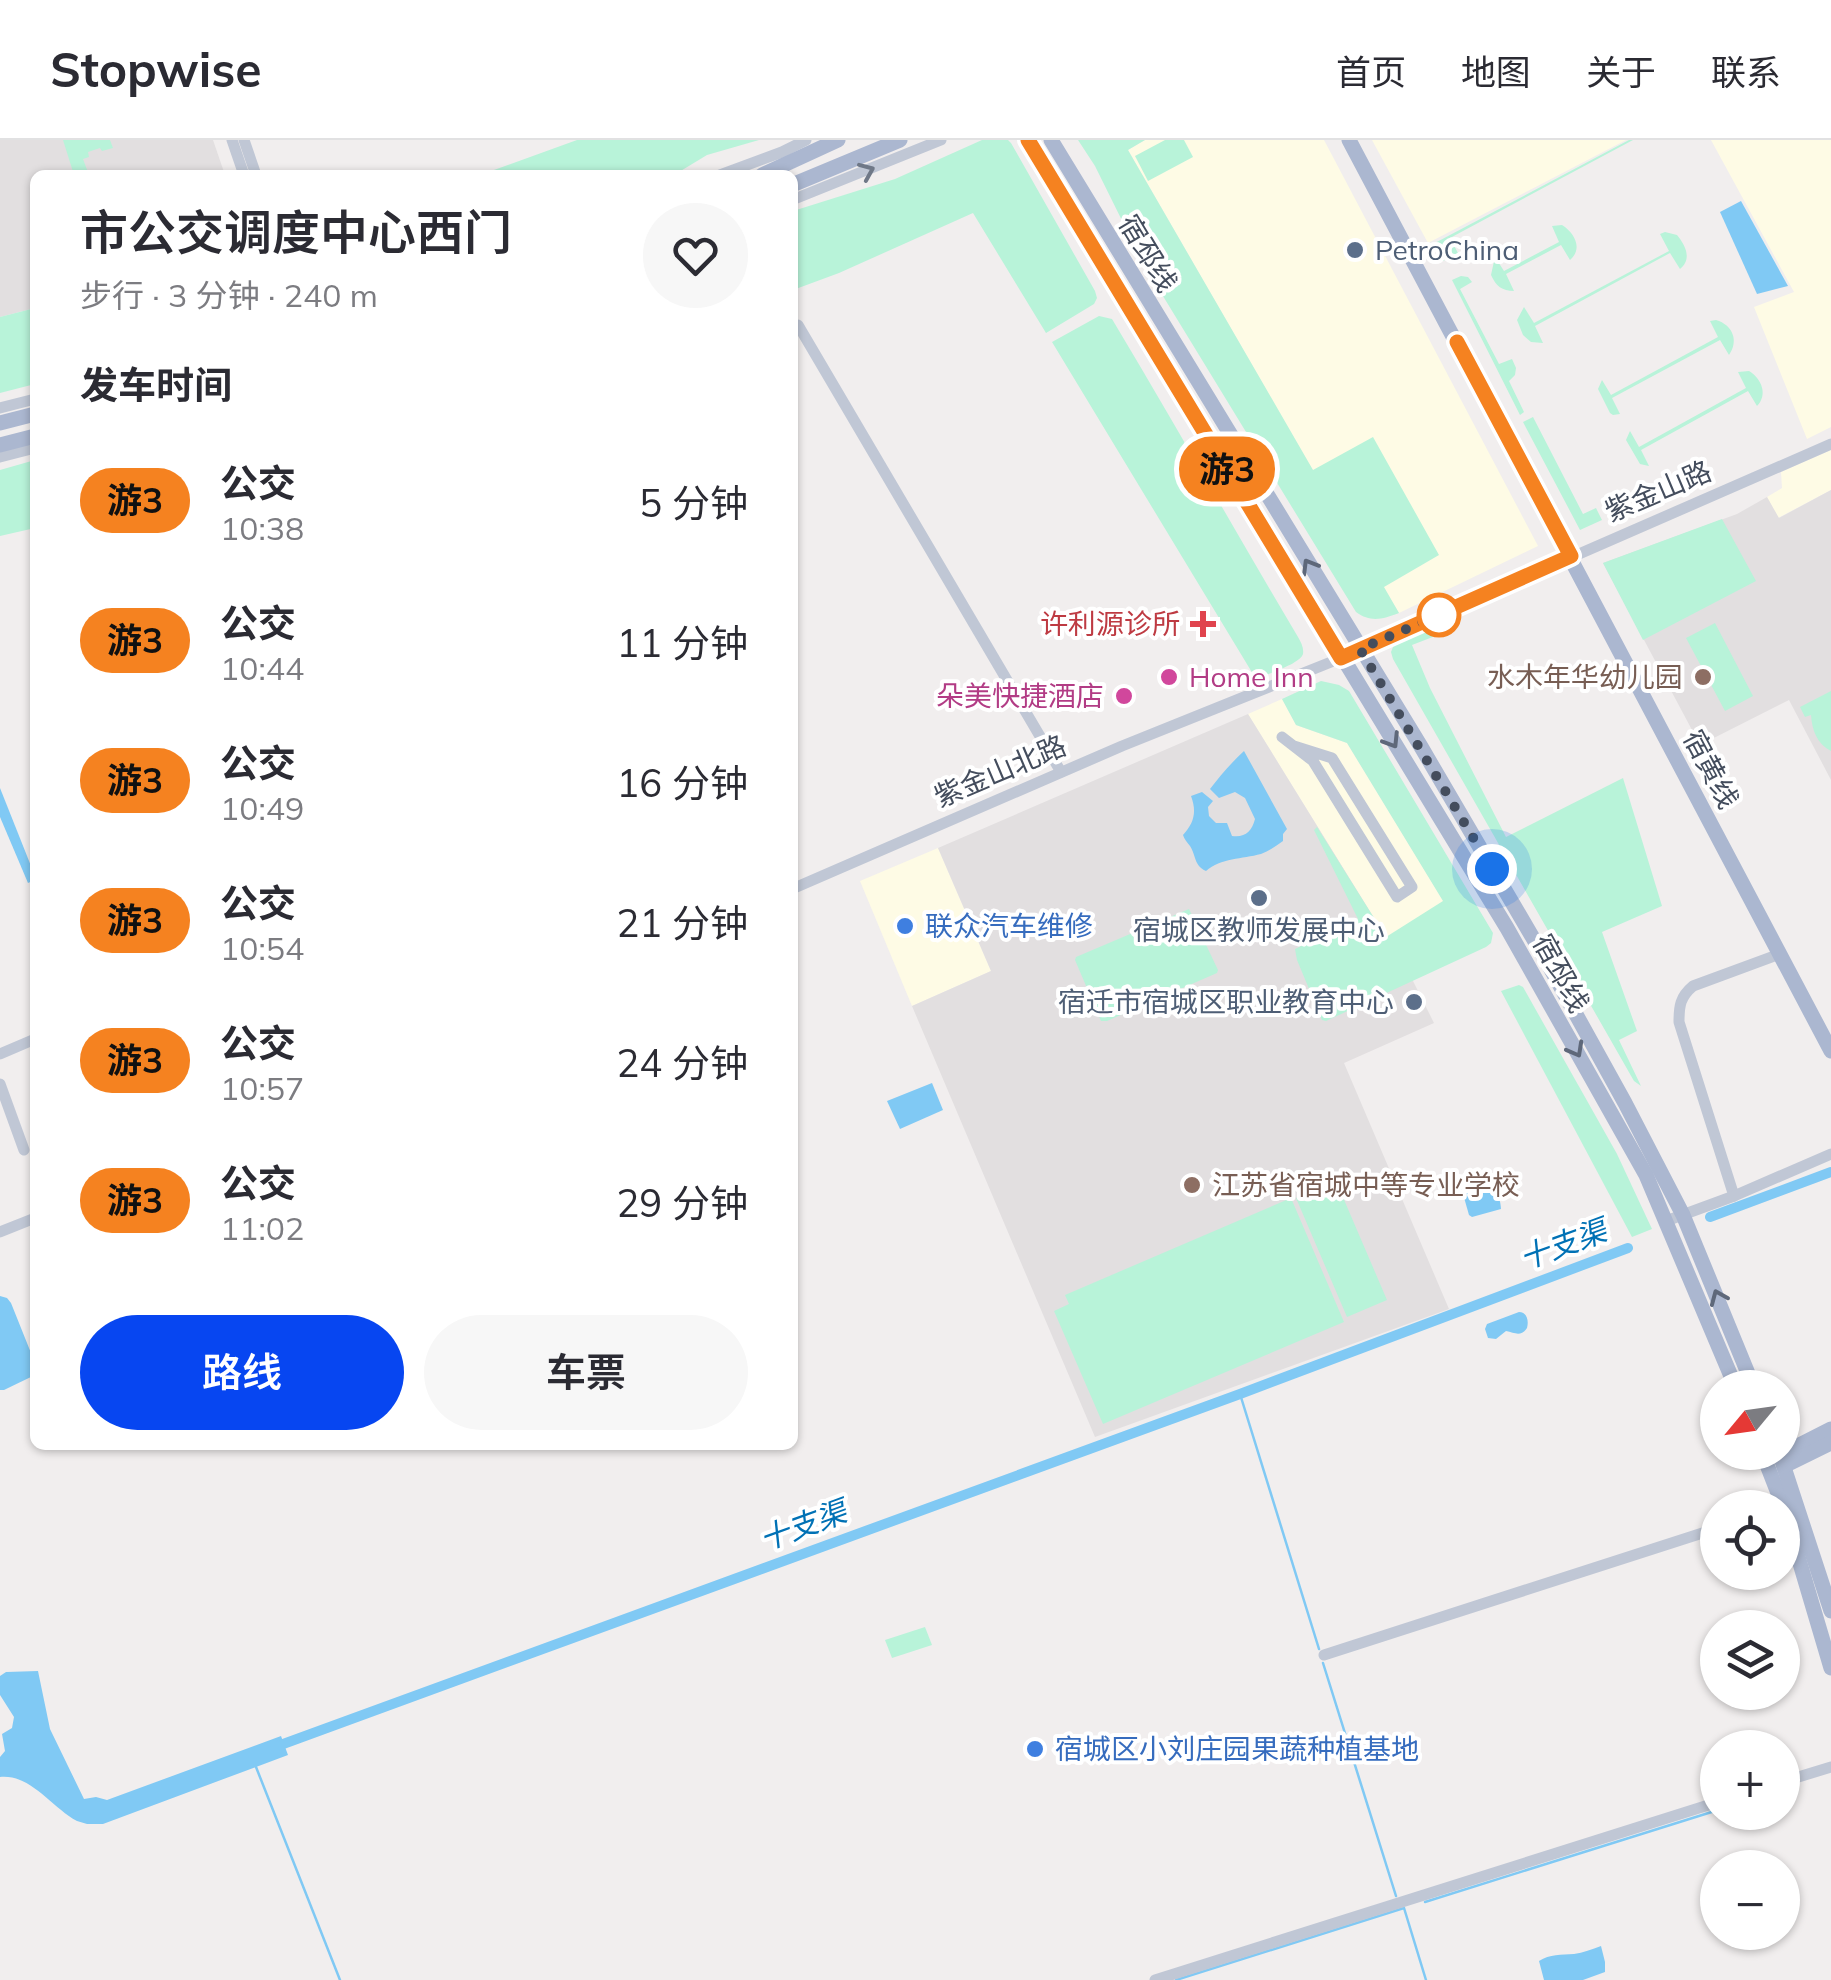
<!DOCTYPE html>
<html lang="zh">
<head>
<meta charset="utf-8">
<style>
  body { margin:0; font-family:Mulish,"Noto Sans SC",sans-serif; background:#f7f7f7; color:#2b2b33; height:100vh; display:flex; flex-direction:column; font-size:38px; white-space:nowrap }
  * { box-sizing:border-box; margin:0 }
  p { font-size:32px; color:#7c7c81 }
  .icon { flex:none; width:55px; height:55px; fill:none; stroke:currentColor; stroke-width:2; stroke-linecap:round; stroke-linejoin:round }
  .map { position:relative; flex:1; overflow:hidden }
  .panel { position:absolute; left:30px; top:30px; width:768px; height:1280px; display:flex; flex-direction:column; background:#fff; border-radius:15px; box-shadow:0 2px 8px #0004 }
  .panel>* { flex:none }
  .badge { padding:0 20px; border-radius:32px; font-size:35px; line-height:65px }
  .needle { width:65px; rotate:241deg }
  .buttons { position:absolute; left:1700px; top:1230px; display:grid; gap:20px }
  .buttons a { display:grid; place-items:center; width:100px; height:100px; border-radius:50%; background:#fff; box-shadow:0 2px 8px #0004; font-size:50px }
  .you { position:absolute; width:50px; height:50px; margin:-25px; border:8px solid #fff; border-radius:50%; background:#1a73e8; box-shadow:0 0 0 15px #1a73e833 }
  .map>.badge { position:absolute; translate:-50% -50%; box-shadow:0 0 0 5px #fff }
  h2 { padding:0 50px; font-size:38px; line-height:90px }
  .round { display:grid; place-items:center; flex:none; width:105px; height:105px; border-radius:52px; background:#f7f7f7 }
  .summary { display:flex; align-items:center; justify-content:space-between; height:170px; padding:0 50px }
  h1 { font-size:48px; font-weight:600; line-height:75px }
  .button { display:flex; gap:20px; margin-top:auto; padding:20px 50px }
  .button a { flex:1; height:115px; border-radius:60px; background:#0746f1; color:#fff; font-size:40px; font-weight:600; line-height:115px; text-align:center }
  .button a+a { background:#f7f7f7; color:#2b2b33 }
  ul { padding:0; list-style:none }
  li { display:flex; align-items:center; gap:30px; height:140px; padding:0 50px }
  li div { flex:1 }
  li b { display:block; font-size:38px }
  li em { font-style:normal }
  li .badge { min-width:110px; font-weight:700; text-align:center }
  header { display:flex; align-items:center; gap:60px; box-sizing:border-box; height:140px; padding:0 50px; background:#fff; border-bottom:2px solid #e1e1e2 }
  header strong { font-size:48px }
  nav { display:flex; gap:55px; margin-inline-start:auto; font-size:35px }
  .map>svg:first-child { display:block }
</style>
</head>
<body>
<header>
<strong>Stopwise</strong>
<nav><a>首页</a><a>地图</a><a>关于</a><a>联系</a></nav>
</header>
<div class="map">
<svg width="1831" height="1840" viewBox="0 0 1831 1840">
  <rect width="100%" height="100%" fill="#f1eeee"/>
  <g fill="#fefbe5">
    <polygon points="1145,0 1324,0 1538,406 1399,473 1313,331 1128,10"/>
    <polygon points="1372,0 1626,0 1428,103"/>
    <polygon points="1711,0 1831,0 1831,287 1807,299 1754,167 1794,152"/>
    <polygon points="1831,310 1831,350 1778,378 1767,357 1782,348 1781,332"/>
    <polygon points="1282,559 1296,585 1347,603 1444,762 1386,798 1248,574"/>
    <polygon points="938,708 991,831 912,866 860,741"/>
  </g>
  <g fill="#e2dfe0">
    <polygon points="0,0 213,0 225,35 35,35 35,168 0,177"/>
    <polygon points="1831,350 1831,640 1789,560 1700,605 1603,423 1737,374 1767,357 1779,378"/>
    <polygon points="1248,574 1413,841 1434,883 1344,923 1449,1169 1095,1297 912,866 991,831 938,708"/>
  </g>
  <g fill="#b8f3d9">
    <polygon points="63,0 110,0 113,8 102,11 100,8 88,12 89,17 83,19 89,35 74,35"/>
    <polygon points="577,0 759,0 707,15 674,35 480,35"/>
    <polygon points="982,0 1008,0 1011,3 1095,151 1097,158 1094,164 1046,193 973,73 839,133 793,150 793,71 895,39"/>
    <path d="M1078,0H1145L1128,10L1313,330L1373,297L1439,415L1384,447L1399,473C1383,479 1371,483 1356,472L1144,125L1095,26Z"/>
    <polygon points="1165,0 1184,0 1193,17 1148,41 1135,16"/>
    <polygon points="1629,0 1633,0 1450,98 1458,113 1443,121 1433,104"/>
    <path d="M1562,85C1575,93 1583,109 1570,120L1561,105L1506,134L1514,151C1502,151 1496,146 1491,135L1495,117L1504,131L1559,102L1552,86Z"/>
    <path d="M1665,92L1677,95C1686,106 1692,119 1680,129L1670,113L1535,186L1543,203L1531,202L1523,195L1517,180L1524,167L1534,183L1669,111L1660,94Z"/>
    <polygon points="1461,136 1468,137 1472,142 1460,149 1499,224 1512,219 1516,228 1515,235 1509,241 1524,272 1520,275 1452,140"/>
    <polygon points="35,168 35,244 0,253 0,177"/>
    <path d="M1099,176L1112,179C1175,284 1235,391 1298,497C1301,502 1304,508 1303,514C1300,524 1267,534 1256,539L1052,202Z"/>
    <path d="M1716,180C1733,185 1739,201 1729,215L1720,200L1612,258L1620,274L1613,275L1610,273L1598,249L1602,240L1611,255L1718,197L1710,181Z"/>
    <path d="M1749,231C1762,239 1768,255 1757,266L1748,251L1641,310L1649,326L1640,324L1626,300L1630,291L1639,307L1746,248L1738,232Z"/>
    <polygon points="1533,277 1583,374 1596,368 1602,380 1580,390 1523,282"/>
    <polygon points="35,320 35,388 0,396 0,330"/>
    <polygon points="1722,379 1756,441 1643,500 1603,423"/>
    <polygon points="1439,481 1453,482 1456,488 1412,505 1430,548 1506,697 1623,638 1662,766 1602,792 1637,891 1619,900 1641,946 1634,941 1393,519 1391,512 1395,502"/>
    <polygon points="1715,483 1753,556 1725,571 1686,498"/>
    <polygon points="1321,541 1339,545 1349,551 1493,793 1491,803 1486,807 1326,881 1322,880 1297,820 1295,809 1358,779 1314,690 1317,687 1386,797 1443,761 1347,603 1296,585 1282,559"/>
    <path d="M1831,551V611C1817,604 1812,590 1811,575L1805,577L1800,567Z"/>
    <polygon points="1189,769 1218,830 1217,833 1107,881 1101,881 1075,820 1076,817"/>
    <polygon points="1519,845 1523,847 1617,1014 1652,1089 1632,1097 1501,851"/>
    <polygon points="1336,1041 1387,1160 1347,1177 1296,1058"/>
    <polygon points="1291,1058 1344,1182 1103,1284 1054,1171 1069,1164 1065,1155"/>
    <polygon points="925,1487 932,1505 892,1518 885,1500"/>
  </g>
  <g fill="#80c9f4">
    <polygon points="1741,61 1788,146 1757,154 1720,72"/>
    <path d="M1244,611L1287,689L1283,694V701C1276,706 1269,711 1261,714C1242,719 1221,718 1206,731C1194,726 1196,715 1190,706C1187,702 1184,699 1183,695C1194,683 1197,672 1191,656L1202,652L1213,661L1208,667L1209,676L1216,683H1227L1232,696C1245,698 1252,691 1255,679L1245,658L1235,652L1219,658L1210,649C1220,636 1232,622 1244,611Z"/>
    <polygon points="0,648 35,736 35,740 28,743 0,677"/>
    <polygon points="932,943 943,970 900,989 887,961"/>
    <path d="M1472,1035C1490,1034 1500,1052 1501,1069L1472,1077L1469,1075L1461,1047L1464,1040Z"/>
    <polygon points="0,1156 7,1158 11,1163 35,1223 35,1235 4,1250 0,1250"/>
    <path d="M1519,1172C1527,1172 1529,1181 1527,1188C1521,1197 1515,1193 1506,1191L1496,1199L1488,1198L1485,1189L1487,1184Z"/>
    <path d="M38,1531L50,1589L84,1659L96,1657L107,1660L281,1596L288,1615L103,1684H87L77,1681C51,1667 31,1634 0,1637V1617L5,1611L2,1594L12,1588L14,1577L0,1555V1536L6,1532Z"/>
    <path d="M1601,1806L1605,1822V1832L1583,1840H1544L1539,1821C1550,1814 1561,1815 1574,1814C1583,1813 1592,1809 1601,1806Z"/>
  </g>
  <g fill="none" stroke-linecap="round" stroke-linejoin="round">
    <g stroke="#80c9f4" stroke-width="2.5">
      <polyline points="1240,1254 1319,1509"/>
      <polyline points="1323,1523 1396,1756"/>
      <polyline points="256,1627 340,1840"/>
      <polyline points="1782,1649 1790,1647"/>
      <polyline points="1425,1762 1718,1670"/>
      <polyline points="1176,1840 1404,1768 1426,1840"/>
    </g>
    <g stroke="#80c9f4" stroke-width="10">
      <polyline points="1710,1077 1831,1032"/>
      <polyline points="275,1607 1240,1254 1628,1108"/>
    </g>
    <g stroke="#c0c7d5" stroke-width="11">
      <polyline points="232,0 244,35"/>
      <polyline points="244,0 256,35"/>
      <polyline points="720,35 782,12 806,0"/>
      <polyline points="792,60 941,0"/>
      <polyline points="798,185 1061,632"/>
      <polyline points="0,268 35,259"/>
      <polyline points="0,317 35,308"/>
      <polyline points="1282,597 1313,621 1397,757 1412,747 1332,618 1294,606"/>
      <polyline points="792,749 1122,606 1341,518 1831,304"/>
      <polyline points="0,914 35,899"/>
      <polyline points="0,944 24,1010"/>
      <path d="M1734,1056L1679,882C1679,866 1680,857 1693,846L1780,814"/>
      <polyline points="1666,1081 1734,1056 1831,1014"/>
      <polyline points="0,1092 35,1078"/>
      <polyline points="1324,1515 1718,1388"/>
      <polyline points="1782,1642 1831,1627"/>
      <polyline points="1155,1840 1718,1662"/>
    </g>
    <g stroke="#abb7d0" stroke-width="15">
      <polyline points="1028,0 1507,788 1646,1035 1736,1248"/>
      <polyline points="1051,0 1420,605 1547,822 1625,963 1683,1075 1754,1248"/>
      <polyline points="1349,0 1831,911"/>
      <polyline points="762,35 838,0"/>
      <polyline points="792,45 900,0"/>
      <polyline points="0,283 35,274"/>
      <polyline points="0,305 35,296"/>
      <polyline points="1762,1312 1783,1366 1831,1528"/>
      <polyline points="1779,1312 1831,1471"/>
      <polyline points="1780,1315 1831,1289"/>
      <polyline points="1784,1326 1831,1303"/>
    </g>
  </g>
  <defs><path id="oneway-chevron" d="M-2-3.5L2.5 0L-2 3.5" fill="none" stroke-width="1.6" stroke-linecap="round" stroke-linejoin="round" transform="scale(2.5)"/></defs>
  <use stroke="#6f7887" href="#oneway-chevron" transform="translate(867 31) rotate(-23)"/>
  <g stroke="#5e687a">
    <use href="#oneway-chevron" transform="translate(1309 426) rotate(-121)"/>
    <use href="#oneway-chevron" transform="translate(1392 601) rotate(58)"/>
    <use href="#oneway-chevron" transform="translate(1576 910) rotate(61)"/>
    <use href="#oneway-chevron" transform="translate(1718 1157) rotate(-113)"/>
  </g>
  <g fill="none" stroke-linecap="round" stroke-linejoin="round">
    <defs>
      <polyline id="line" points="1028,0 1341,518 1571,416 1457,202"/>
    </defs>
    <use href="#line" stroke="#fff" stroke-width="22"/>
    <use href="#line" stroke="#f58220" stroke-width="15"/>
    <polyline stroke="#444d5d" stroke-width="10" stroke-dasharray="0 18" points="1439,475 1360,509 1492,729"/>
  </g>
  <g fill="#5c6f8a" stroke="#fff" stroke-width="4">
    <circle cx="1355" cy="110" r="10"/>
    <circle cx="1259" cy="758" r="10"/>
    <circle cx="1414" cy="862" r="10"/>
  </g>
  <circle fill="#fff" stroke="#f58220" stroke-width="5" cx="1439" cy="475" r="20"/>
  <path fill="#e0444e" stroke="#fff" stroke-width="4" d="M1198 469h10v10h10v10h-10v10h-10v-10h-10v-10h10z"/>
  <g fill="#d1479c" stroke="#fff" stroke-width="4">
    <circle cx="1169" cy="537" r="10"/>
    <circle cx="1124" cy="556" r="10"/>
  </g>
  <g fill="#8d6e63" stroke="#fff" stroke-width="4">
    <circle cx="1703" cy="537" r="10"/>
    <circle cx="1192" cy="1045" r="10"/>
  </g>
  <g fill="#3f7fe0" stroke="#fff" stroke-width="4">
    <circle cx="905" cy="786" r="10"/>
    <circle cx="1035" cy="1609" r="10"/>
  </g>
  <g text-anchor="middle" stroke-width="8" stroke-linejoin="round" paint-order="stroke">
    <g font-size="28" fill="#4e5e75" stroke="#fff" text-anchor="start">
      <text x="1375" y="120">PetroChina</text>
      <text x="1259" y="800" text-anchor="middle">宿城区教师发展中心</text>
      <text x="1394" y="872" text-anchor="end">宿迁市宿城区职业教育中心</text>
    </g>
    <g font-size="28" fill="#444d5d" stroke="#fff">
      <text transform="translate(1148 113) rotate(59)" y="10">宿邳线</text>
      <text transform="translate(1658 351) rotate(-23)" y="10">紫金山路</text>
      <text transform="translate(1711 629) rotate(62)" y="10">宿黄线</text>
      <text transform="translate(1000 631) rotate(-23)" y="10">紫金山北路</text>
      <text transform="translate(1561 833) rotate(61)" y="10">宿邳线</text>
    </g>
    <g font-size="28" fill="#be3a42" stroke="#fff" text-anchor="end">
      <text x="1180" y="494">许利源诊所</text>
    </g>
    <g font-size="28" fill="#b23c85" stroke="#fff" text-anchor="start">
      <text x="1189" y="547">Home Inn</text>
      <text x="1104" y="566" text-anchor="end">朵美快捷酒店</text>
    </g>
    <g font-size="28" fill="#785e54" stroke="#fff" text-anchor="end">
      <text x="1683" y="547">水木年华幼儿园</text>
      <text x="1212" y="1055" text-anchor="start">江苏省宿城中等专业学校</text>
    </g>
    <g font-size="28" fill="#366cbe" stroke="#fff" text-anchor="start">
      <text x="925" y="796">联众汽车维修</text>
      <text x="1055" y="1619">宿城区小刘庄园果蔬种植基地</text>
    </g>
    <g font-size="30" font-style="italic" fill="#0071b5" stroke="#fff">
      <text transform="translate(1563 1105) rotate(-20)" y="10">十支渠</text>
      <text transform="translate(803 1386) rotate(-20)" y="10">十支渠</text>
    </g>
  </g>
</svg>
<div class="buttons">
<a><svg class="needle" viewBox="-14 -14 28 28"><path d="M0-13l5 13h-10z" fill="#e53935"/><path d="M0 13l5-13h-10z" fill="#7c7c81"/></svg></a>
<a><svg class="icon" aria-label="locate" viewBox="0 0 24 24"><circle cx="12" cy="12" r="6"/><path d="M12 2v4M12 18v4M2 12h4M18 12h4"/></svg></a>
<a><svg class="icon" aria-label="layers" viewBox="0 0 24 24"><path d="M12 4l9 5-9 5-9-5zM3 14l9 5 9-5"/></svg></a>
<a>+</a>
<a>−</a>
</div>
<div class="you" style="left:1492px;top:729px"></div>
<b class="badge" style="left:1227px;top:329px;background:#f58220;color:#111">游3</b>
<section class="panel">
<div class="summary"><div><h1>市公交调度中心西门</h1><p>步行 · 3 分钟 · 240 m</p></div><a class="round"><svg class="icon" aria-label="heart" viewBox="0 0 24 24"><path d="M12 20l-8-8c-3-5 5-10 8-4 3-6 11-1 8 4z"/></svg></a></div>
<h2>发车时间</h2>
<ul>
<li><span class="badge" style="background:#f58220;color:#111">游3</span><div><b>公交</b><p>10:38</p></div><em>5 分钟</em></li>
<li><span class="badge" style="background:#f58220;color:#111">游3</span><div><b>公交</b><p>10:44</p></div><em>11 分钟</em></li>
<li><span class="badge" style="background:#f58220;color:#111">游3</span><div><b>公交</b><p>10:49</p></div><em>16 分钟</em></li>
<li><span class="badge" style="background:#f58220;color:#111">游3</span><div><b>公交</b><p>10:54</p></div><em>21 分钟</em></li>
<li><span class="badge" style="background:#f58220;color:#111">游3</span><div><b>公交</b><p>10:57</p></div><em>24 分钟</em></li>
<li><span class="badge" style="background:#f58220;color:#111">游3</span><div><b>公交</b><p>11:02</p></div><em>29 分钟</em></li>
</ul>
<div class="button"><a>路线</a><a>车票</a></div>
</section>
</div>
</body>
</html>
